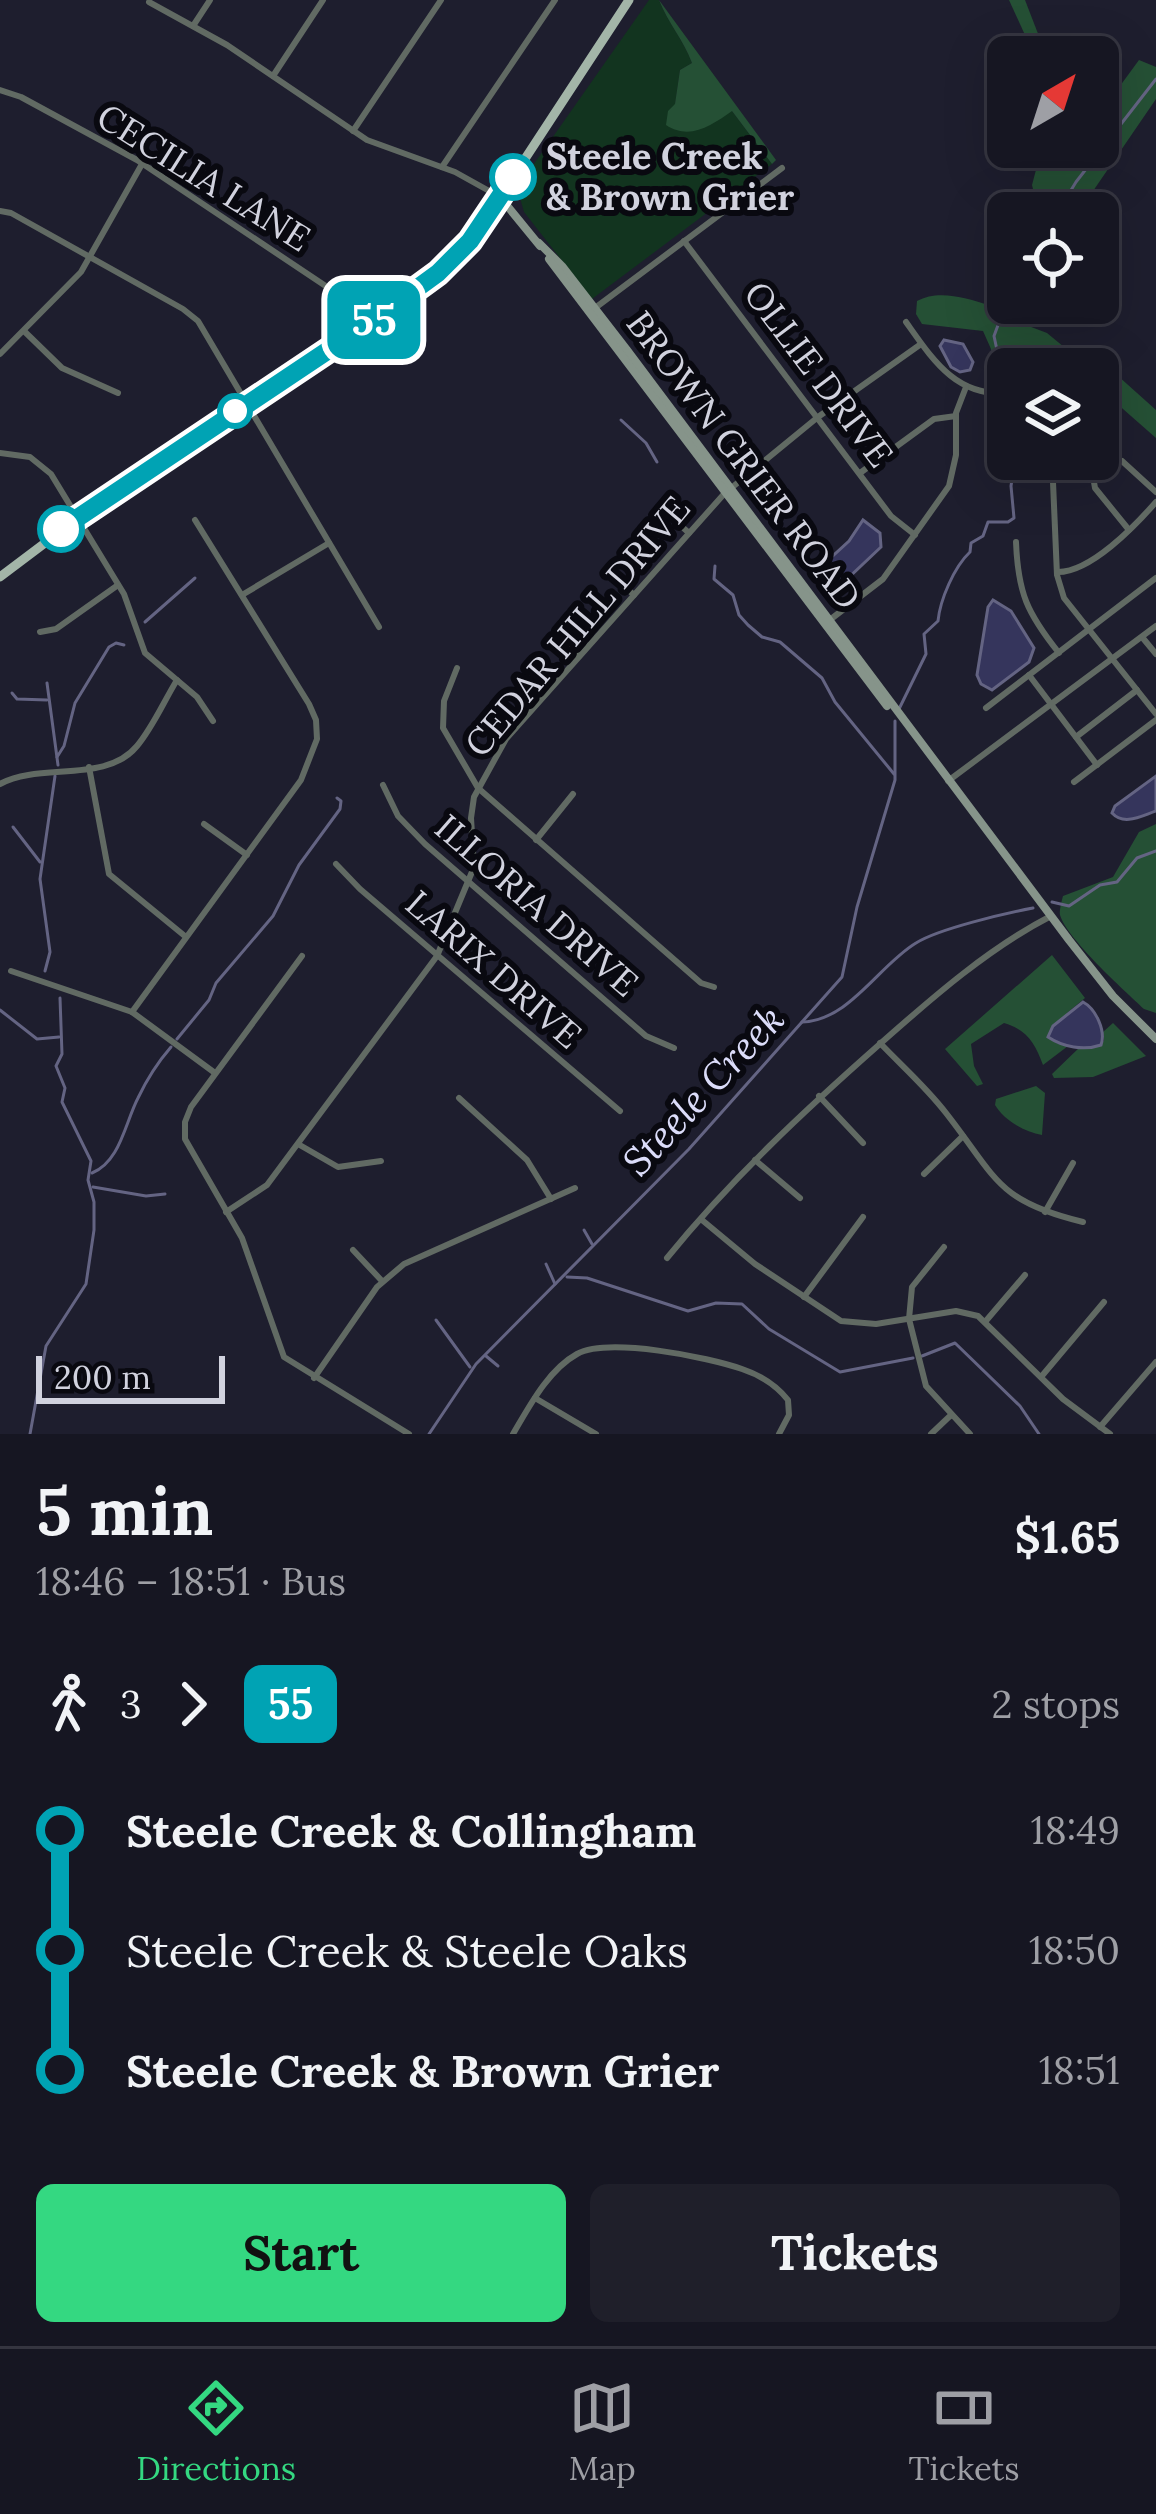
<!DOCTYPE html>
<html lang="en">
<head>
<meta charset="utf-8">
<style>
  body { margin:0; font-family:Lora,serif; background:#1f1f2a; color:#f1f3f6; height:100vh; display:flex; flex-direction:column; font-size:45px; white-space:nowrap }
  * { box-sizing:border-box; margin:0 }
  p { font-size:39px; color:#9e9fa5 }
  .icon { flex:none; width:66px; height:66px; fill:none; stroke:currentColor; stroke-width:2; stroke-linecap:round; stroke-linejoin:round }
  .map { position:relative; height:1434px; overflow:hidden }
  .side { display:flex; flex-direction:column; background:#161622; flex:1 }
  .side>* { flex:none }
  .badge { padding:0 24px; border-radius:18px; font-size:42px; line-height:78px }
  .needle { width:78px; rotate:39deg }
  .controls { position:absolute; left:987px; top:36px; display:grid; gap:24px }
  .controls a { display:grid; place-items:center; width:132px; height:132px; border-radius:18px; background:#161622; box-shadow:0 12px 48px #0002,0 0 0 3px #353540; font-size:60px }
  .scale { position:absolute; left:36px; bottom:30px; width:189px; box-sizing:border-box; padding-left:12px; border:6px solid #d1d2de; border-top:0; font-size:33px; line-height:42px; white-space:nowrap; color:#d1d2de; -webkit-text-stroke:9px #090910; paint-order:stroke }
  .map>.badge { position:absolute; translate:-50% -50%; box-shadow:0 0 0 6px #fff }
  .legs { display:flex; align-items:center; gap:18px; height:132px; padding:0 36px; font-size:39px }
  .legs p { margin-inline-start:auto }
  .overview { display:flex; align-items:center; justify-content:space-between; height:204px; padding:0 36px }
  h1 { font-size:66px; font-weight:800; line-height:90px }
  .action { display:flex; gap:24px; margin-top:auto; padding:24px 36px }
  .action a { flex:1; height:138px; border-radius:18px; background:#34d881; color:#111; font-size:48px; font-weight:800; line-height:138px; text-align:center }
  .action a+a { background:#1f1f2a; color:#f1f3f6 }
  ul { padding:0 36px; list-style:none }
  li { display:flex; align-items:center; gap:42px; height:120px; font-size:45px }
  li i { display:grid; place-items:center; width:18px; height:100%; margin:0 15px; background:currentColor }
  li i::after { content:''; width:30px; height:30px; margin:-15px; border:9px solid; border-radius:50%; background:#161622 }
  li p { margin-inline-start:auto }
  li:first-child i { background:linear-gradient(#0000 50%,currentColor 0) }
  li:last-child i { background:linear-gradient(currentColor 50%,#0000 0) }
  .tab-bar { display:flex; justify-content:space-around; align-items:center; height:168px; border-top:3px solid #353540; background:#161622; font-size:33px; color:#9e9fa5 }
  .tab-bar a { display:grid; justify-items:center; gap:6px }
  .tab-bar .on { color:#34d881 }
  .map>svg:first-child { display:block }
</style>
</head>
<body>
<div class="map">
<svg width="1156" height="1434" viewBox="0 0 1156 1434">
  <rect width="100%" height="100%" fill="#1e1e2e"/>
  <path fill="#12341f" d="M649,0H659C668,23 683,39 692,63L680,70L675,105L732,111L772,164L592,299L524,212L517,188Z"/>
  <g fill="#255035">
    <path d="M659,0L776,160L772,164L732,111C712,125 690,141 666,125L668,111L675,104L680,70L692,63C683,39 668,23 659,0Z"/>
    <polygon points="1009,0 1025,0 1047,57 1035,57"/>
    <polygon points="1139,60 1156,67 1156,99 1078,213 1039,213 1032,185 1042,147 1098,147 1098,116"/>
    <path d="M1008,276V303H1022L1013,320L1047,333L1064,347L1054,353L1038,346L1026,349L1018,369H1008V374L993,373L991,349L983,331L922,324L916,314L917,301C938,289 967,298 989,305Z"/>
    <polygon points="1098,358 1156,410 1156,438 1098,387 1098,369 1087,369"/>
    <path d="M1156,824V1013L1144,1009C1124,990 1067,939 1060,915C1059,911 1062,900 1063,896L1113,877L1139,832Z"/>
    <path d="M1052,955L1085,998L1067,1013L1056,1043L1068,1046L1043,1065C1035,1044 1028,1030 1004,1023L971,1044L974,1066L983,1084L977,1086L945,1049Z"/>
    <polygon points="1113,1023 1146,1056 1093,1077 1054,1078 1052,1074 1080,1047 1091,1048 1104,1041 1103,1032"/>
    <path d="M1036,1086L1045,1093L1042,1135C1024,1132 1004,1120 995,1105L996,1099Z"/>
  </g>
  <g fill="#35355c" stroke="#646483" stroke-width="3">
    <polygon points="944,340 963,344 973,362 970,370 960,372 951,367 940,346"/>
    <polygon points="863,520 880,533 881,547 845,581 835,582 823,565 849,541"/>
    <polygon points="993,600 1011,611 1034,648 1029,662 992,690 981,684 977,675 988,607"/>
    <path d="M1156,776V811C1141,816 1124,826 1112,813L1115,806Z"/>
    <path d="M1083,1002C1096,1009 1106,1031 1101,1045C1084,1051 1063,1047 1048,1037L1053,1026Z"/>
  </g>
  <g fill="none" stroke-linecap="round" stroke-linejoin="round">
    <g stroke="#646483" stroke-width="3">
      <polyline points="1057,213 1076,182 1156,79"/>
      <polyline points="1004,383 994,336 1008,298"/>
      <polyline points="1008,406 1008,408"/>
      <polyline points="621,420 646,443 657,462"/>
      <polyline points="715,566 714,579 733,595 739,615 748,625 762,637 780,642 822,678 835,702 894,774"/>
      <polyline points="145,622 195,578"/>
      <polyline points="47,683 58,765"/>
      <polyline points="12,693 17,699 47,700"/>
      <path d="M899,709L926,654L924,634L938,621C940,600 954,567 970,552L971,543L983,536L988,522H1008L1014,518L1011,486L1015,459"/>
      <polyline points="57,757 64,746 75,703 109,647 116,643 124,645"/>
      <polyline points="13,827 40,862"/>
      <polyline points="1052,902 1069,906 1100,885 1117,882 1137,858 1156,851"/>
      <polyline points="45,971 50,952 40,879 55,776"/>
      <polyline points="0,1010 37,1039 59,1037"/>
      <path d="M802,1022C849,1021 879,965 916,943C938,929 1006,913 1033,908"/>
      <polyline points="177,1039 209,1000 216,983 273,916 299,865 340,809 341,801 337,798"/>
      <path d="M92,1173C120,1162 125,1123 138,1098C147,1079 158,1062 171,1047"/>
      <polyline points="93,1187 146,1196 165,1194"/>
      <polyline points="584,1230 592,1244"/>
      <polyline points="546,1264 555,1284"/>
      <polyline points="567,1277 587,1278 688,1311 716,1303 742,1304 769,1329 840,1372 913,1358"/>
      <polyline points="436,1320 470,1367"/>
      <polyline points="486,1356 498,1366"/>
      <polyline points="922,1356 955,1343 1020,1406 1039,1434"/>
      <polyline points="30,1434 46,1346 86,1284 94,1230 94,1202 88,1180 91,1161 62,1102 65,1088 56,1066 62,1054 60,998"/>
      <polyline points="429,1434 476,1364 689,1149 842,977 857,907 895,780 895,721"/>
    </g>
    <g stroke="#616a63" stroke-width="6">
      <polyline points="149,2 227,45 367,140 455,172 500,197"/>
      <polyline points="193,26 210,0"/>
      <polyline points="273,76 323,0"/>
      <polyline points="0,90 21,97 137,160 375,319"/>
      <polyline points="353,131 441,0"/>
      <polyline points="442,167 555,0"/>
      <polyline points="0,211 11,213 183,309 198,321 379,627"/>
      <polyline points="684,241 891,516 915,535"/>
      <polyline points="595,308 782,168"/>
      <path d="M906,322C933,360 956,397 1008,393"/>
      <polyline points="24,331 62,368 118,393"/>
      <polyline points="0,354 81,272 142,164"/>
      <polyline points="1059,369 1070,356"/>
      <polyline points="0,453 30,457 51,474 124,594 145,653 197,697 213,721"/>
      <polyline points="1098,455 1122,461 1156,492"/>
      <polyline points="1052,459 1057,575 1064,598 1156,714"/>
      <polyline points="1090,459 1095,488 1129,530"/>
      <polyline points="860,473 934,419 956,416"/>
      <polyline points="669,515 689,533"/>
      <path d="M1016,542C1018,593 1027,613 1059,653"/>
      <path d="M1057,572C1090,573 1135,526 1156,502"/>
      <polyline points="614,577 634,595"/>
      <polyline points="242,595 329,543"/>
      <polyline points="831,619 883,579 949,486 956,455 956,413 966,387"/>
      <polyline points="40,632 56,629 118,585"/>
      <polyline points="1142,637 1156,654"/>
      <polyline points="559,639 579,656"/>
      <polyline points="457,668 444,701 443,728 478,788 701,983 714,987"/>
      <polyline points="1029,675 1097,765"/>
      <polyline points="986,708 1156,578"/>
      <polyline points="1076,737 1137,690"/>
      <polyline points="89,767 109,874 186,937"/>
      <polyline points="948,781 1156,626"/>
      <polyline points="1074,782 1156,720"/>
      <path d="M0,784C40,762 106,784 137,746C153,727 164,701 177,680"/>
      <polyline points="383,785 398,816 425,844 646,1036 674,1048"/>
      <polyline points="204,824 247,855"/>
      <polyline points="536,840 573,794"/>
      <polyline points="336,864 360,889 620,1111"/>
      <polyline points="302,956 191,1107 185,1122 185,1139 242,1238 284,1357 409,1434"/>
      <polyline points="11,971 132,1012 215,1073"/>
      <polyline points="132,1012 301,780 317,739 316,720 309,704 195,520"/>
      <path d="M880,1043C902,1066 927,1088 946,1113C997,1178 996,1201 1083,1222"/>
      <polyline points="819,1096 863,1143"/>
      <polyline points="459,1098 527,1160 551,1199"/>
      <polyline points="298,1144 338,1167 381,1161"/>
      <polyline points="755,1160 800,1198"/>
      <polyline points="924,1174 963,1136"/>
      <polyline points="226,1212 267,1185 437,956 474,867 471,818 474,797 506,739 724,494 818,417 921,344"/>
      <polyline points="1045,1212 1073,1163"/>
      <polyline points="702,1220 755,1264 841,1321 876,1324 956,1311 978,1316 1063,1399 1110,1434"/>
      <polyline points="944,1247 912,1287 909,1319 926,1386 970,1434"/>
      <polyline points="353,1250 382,1281"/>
      <path d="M667,1258C731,1179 805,1110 881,1043C933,997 989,948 1051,916"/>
      <polyline points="804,1297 863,1217"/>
      <polyline points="985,1322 1025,1275"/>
      <polyline points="1041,1377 1104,1302"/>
      <polyline points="314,1378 377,1287 404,1264 575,1188"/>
      <polyline points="535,1398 596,1434"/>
      <polyline points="1100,1427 1156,1362"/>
      <path d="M513,1434C529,1407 548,1370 577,1354C608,1337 708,1357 742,1369C760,1375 777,1386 788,1400L789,1415L779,1434"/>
      <polyline points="931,1434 950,1416"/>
    </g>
    <g stroke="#86948a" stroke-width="8">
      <polyline points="500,197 540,246"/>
      <polyline points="539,243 562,266 627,350 1069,940 1113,996 1156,1039"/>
      <polyline points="549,259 887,706"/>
      <polyline points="806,595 828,619"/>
    </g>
    <polyline stroke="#a3b5a8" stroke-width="9" points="0,577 106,497 375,319 455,258 500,197 629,0"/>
  </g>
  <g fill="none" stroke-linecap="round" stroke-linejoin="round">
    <defs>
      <polyline id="line-1" points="61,529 375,319 438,273 470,241 513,177"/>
    </defs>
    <use href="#line-1" stroke="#fff" stroke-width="27"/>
    <use href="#line-1" stroke="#00a3b4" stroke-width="18"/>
  </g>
  <g fill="#fff" stroke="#00a3b4" stroke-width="6">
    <circle cx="513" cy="177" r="21"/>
    <circle cx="235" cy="411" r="15"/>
    <circle cx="61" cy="529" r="21"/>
  </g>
  <g text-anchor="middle" stroke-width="12" stroke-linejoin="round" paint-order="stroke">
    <g font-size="36" font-weight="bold" fill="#d1d2de" stroke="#090910" text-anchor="start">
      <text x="546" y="169">Steele Creek<tspan x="546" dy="41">&amp; Brown Grier</tspan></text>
    </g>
    <g font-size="36" fill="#d1d2de" stroke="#090910">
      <text transform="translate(204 177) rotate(32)" y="13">CECILIA LANE</text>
      <text transform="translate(819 374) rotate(53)" y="13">OLLIE DRIVE</text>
      <text transform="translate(744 460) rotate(53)" y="13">BROWN GRIER ROAD</text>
      <text transform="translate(577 626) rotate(-50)" y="13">CEDAR HILL DRIVE</text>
      <text transform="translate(537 905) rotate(41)" y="13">ILLORIA DRIVE</text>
      <text transform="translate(494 969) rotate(41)" y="13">LARIX DRIVE</text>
    </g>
    <g font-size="39" font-style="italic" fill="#dbdcf9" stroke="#090910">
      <text transform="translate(703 1090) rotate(-47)" y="14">Steele Creek</text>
    </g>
  </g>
</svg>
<div class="controls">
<a><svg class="needle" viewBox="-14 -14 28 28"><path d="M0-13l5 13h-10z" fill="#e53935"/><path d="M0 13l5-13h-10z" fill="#9e9fa5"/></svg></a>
<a><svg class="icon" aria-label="locate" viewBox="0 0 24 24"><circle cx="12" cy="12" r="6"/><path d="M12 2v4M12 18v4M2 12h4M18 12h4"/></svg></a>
<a><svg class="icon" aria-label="layers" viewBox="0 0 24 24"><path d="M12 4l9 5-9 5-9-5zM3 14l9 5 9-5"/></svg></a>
</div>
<div class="scale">200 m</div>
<b class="badge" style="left:374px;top:320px;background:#00a3b4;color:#fff">55</b>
</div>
<section class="side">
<div class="overview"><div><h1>5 min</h1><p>18:46 – 18:51 · Bus</p></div><b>$1.65</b></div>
<div class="legs"><svg class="icon" aria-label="walk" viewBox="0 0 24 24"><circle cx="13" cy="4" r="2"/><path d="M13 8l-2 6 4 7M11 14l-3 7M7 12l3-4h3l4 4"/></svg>3<svg class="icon" aria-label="forward" viewBox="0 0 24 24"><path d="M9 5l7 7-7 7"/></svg><b class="badge" style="background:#00a3b4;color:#fff">55</b><p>2 stops</p></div>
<ul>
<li><i style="color:#00a3b4"></i><b>Steele Creek &amp; Collingham</b><p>18:49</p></li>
<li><i style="color:#00a3b4"></i><span>Steele Creek &amp; Steele Oaks</span><p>18:50</p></li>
<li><i style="color:#00a3b4"></i><b>Steele Creek &amp; Brown Grier</b><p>18:51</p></li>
</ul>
<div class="action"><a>Start</a><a>Tickets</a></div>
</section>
<nav class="tab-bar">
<a class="on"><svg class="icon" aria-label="directions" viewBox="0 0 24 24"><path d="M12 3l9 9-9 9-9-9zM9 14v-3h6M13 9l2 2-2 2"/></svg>Directions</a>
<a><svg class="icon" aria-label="map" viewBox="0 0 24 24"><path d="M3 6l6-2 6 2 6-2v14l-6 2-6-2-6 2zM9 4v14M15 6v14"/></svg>Map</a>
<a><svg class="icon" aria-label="tickets" viewBox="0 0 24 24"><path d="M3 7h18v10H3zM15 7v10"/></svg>Tickets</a>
</nav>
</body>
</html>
